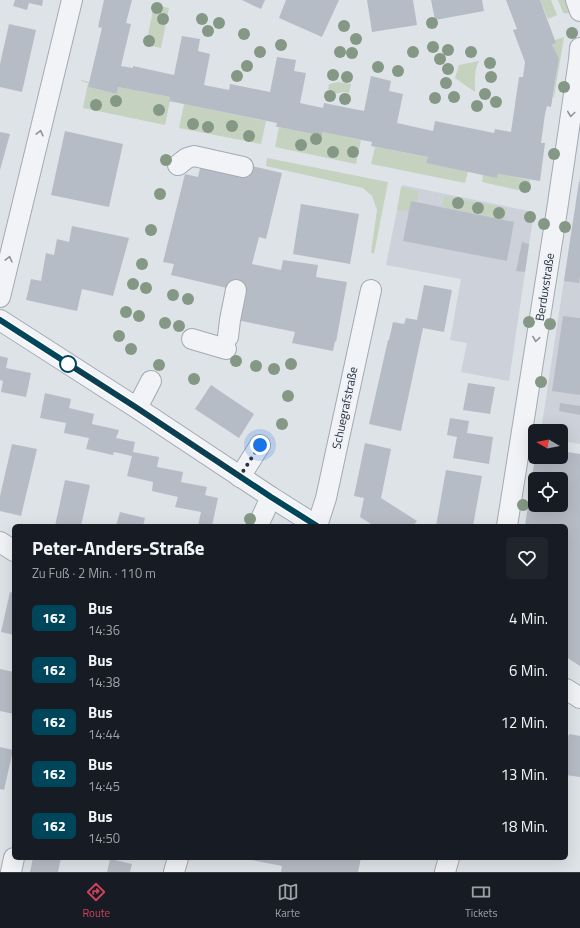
<!DOCTYPE html>
<html lang="de">
<head>
<meta charset="utf-8">
<style>
  body { margin:0; font-family:"Titillium Web",sans-serif; background:#20242c; color:#f1f3f6; height:100vh; display:flex; flex-direction:column; font-size:15px; white-space:nowrap }
  * { box-sizing:border-box; margin:0 }
  p { font-size:13px; color:#9ea1a6 }
  .icon { flex:none; width:22px; height:22px; fill:none; stroke:currentColor; stroke-width:2; stroke-linecap:round; stroke-linejoin:round }
  .map { position:relative; flex:1; overflow:hidden }
  .side { position:absolute; left:12px; top:524px; width:556px; height:336px; display:flex; flex-direction:column; background:#171b24; border-radius:6px; box-shadow:0 4px 16px #0002 }
  .side>* { flex:none }
  .badge { padding:0 8px; border-radius:6px; font-size:14px; line-height:26px }
  .needle { width:26px; rotate:280deg }
  .tools { position:absolute; left:528px; top:424px; display:grid; gap:8px }
  .tools a { display:grid; place-items:center; width:40px; height:40px; border-radius:6px; background:#171b24; box-shadow:0 4px 16px #0002; font-size:20px }
  .you { position:absolute; width:20px; height:20px; margin:-10px; border:3px solid #fff; border-radius:50%; background:#1a73e8; box-shadow:0 0 0 6px #1a73e833 }
  .map>.badge { position:absolute; translate:-50% -50%; box-shadow:0 0 0 2px #fff }
  .round { display:grid; place-items:center; flex:none; width:42px; height:42px; border-radius:6px; background:#20242c }
  .overview { display:flex; align-items:center; justify-content:space-between; height:68px; padding:0 20px }
  h1 { font-size:19px; font-weight:700; line-height:30px }
  ul { padding:0; list-style:none }
  li { display:flex; align-items:center; gap:12px; height:52px; padding:0 20px }
  li div { flex:1 }
  li b { display:block; font-size:15px }
  li em { font-style:normal }
  li .badge { min-width:44px; font-weight:700; text-align:center }
  .dock { display:flex; justify-content:space-around; align-items:center; height:56px; border-top:1px solid #363941; background:#171b24; font-size:11px; color:#9ea1a6 }
  .dock a { display:grid; justify-items:center; gap:2px }
  .dock .current { color:#ce425c }
  .map>svg:first-child { display:block }
</style>
</head>
<body>
<div class="map">
<svg width="580" height="872" viewBox="0 0 580 872">
  <rect width="100%" height="100%" fill="#dee3e8"/>
  <g fill="#cdd2da">
    <polygon points="580,175 580,444 561,441 561,431 541,431"/>
    <polygon points="402,185 534,212 509,381 461,372 467,343 450,340 461,279 386,265"/>
  </g>
  <g fill="#c5d2c0">
    <polygon points="540,0 551,0 557,15 548,19"/>
    <polygon points="558,0 569,0 575,14 563,13"/>
    <polygon points="154,5 169,8 161,48 146,45"/>
    <polygon points="564,37 554,97 553,97 559,58 552,45 556,43 555,40"/>
    <path d="M479,61C474,69 475,82 475,92L455,78L459,65Z"/>
    <polygon points="81,80 89,82 88,87 117,94 118,87 170,97 169,101 170,101 165,125 83,108 88,83 81,81"/>
    <polygon points="338,82 351,84 349,93 344,92 334,94 328,89 329,84"/>
    <polygon points="184,104 266,121 261,144 179,128"/>
    <polygon points="279,127 321,136 322,132 361,140 356,164 275,147"/>
    <polygon points="375,147 428,157 426,163 468,171 465,183 371,164"/>
    <polygon points="267,158 388,182 374,254 371,252 377,210 372,196 363,188 266,166"/>
    <polygon points="498,174 530,180 527,192 482,182 483,175"/>
    <polygon points="401,187 419,191 417,202 411,201 409,212 397,210"/>
    <polygon points="444,196 507,208 504,220 442,207"/>
  </g>
  <g fill="#b6bcc5" fill-rule="evenodd">
    <polygon points="15,0 43,0 42,6 29,3 27,10 13,6"/>
    <polygon points="104,0 132,0 126,23 131,24 121,66 133,68 133,66 174,75 182,36 200,39 198,51 210,54 204,85 229,90 230,84 270,92 277,57 296,60 294,71 306,73 300,103 323,108 324,103 364,111 371,76 391,81 389,91 403,94 397,123 433,131 435,121 494,133 495,129 511,132 519,77 523,77 525,62 513,30 517,29 506,0 540,0 556,43 552,45 559,58 551,107 547,106 545,114 541,143 545,143 540,181 498,174 497,178 426,163 428,157 371,146 372,142 322,132 322,136 279,127 276,127 277,123 169,101 170,97 118,87 117,94 88,87 102,28 98,27"/>
    <polygon points="242,0 265,0 261,9"/>
    <polygon points="286,0 339,0 322,37 279,18"/>
    <polygon points="367,0 413,0 417,25 372,32"/>
    <polygon points="431,0 482,0 484,11 435,20"/>
    <polygon points="9,24 36,30 22,92 0,87 0,64"/>
    <polygon points="65,131 123,144 109,207 51,195"/>
    <polygon points="0,132 10,134 0,170"/>
    <polygon points="201,164 243,164 282,173 266,239 259,237 252,264 281,270 283,260 318,265 316,277 347,282 336,342 335,341 333,351 292,343 295,332 237,320 231,289 171,275 174,264 163,262 185,174 198,177"/>
    <polygon points="579,182 580,182 580,276 579,283 564,281"/>
    <polygon points="411,201 514,222 507,261 403,241"/>
    <polygon points="301,204 359,214 350,264 293,254"/>
    <polygon points="72,226 129,238 113,296 82,289 77,311 26,300 31,279 41,281 46,253 54,255 57,239 69,242"/>
    <polygon points="522,242 529,244 525,272 516,271"/>
    <polygon points="424,285 452,290 444,332 423,328 401,431 369,424 388,340 389,340 393,322 404,324 406,318 417,320"/>
    <polygon points="563,316 580,318 580,395 552,391"/>
    <polygon points="0,356 8,358 6,368 31,373 26,397 1,392 3,381 0,380"/>
    <polygon points="468,383 495,387 490,414 463,410"/>
    <polygon points="211,385 254,414 239,438 195,409"/>
    <polygon points="45,393 71,399 69,408 94,414 92,424 119,430 116,438 135,442 133,452 159,457 157,467 183,472 181,482 207,487 205,495 218,498 212,526 198,526 201,512 175,507 178,497 152,491 153,482 127,476 132,456 114,452 113,455 86,449 89,438 64,433 66,423 40,418"/>
    <polygon points="560,403 580,406 580,415 559,411"/>
    <polygon points="450,418 469,421 467,433 493,437 489,464 453,458 457,437 447,435"/>
    <polygon points="365,443 391,449 381,498 417,521 413,526 374,526 360,517 364,498 354,496"/>
    <polygon points="12,444 37,449 21,516 0,511 0,496"/>
    <path d="M561,451L580,454V666L566,657V526H525L535,457H561ZM535,479H561V505H535Z"/>
    <polygon points="446,470 482,476 473,526 436,526"/>
    <polygon points="65,480 90,485 81,526 55,526"/>
    <polygon points="120,512 145,518 143,526 116,526"/>
    <polygon points="10,592 14,593 14,635 1,632"/>
    <polygon points="0,669 14,672 14,714 0,711"/>
    <polygon points="569,734 580,736 580,777 566,775 566,740 567,741"/>
    <polygon points="0,747 13,750 4,790 0,789"/>
    <polygon points="33,858 61,858 58,872 30,872"/>
    <polygon points="250,858 361,858 358,872 281,872 282,866 252,860"/>
    <polygon points="110,859 132,864 130,872 107,872"/>
  </g>
  <g fill="none" stroke-linecap="round" stroke-linejoin="round">
    <defs>
      <g id="minor">
        <polyline points="576,0 580,11"/>
        <polyline points="178,165 187,158 194,156 243,167"/>
        <polyline points="0,297 72,0"/>
        <polyline points="0,320 137,408 271,497 317,526"/>
        <polyline points="228,337 230,320 236,290"/>
        <polyline points="192,339 226,349"/>
        <polyline points="137,408 151,381"/>
        <polyline points="240,477 260,445"/>
        <polyline points="259,526 260,521 271,497"/>
        <polyline points="317,526 326,498 371,290"/>
        <polyline points="507,526 557,210 579,60 580,48"/>
        <polyline points="0,542 14,551"/>
        <polyline points="566,689 580,698"/>
        <polyline points="11,872 14,858"/>
        <polyline points="174,872 178,858"/>
        <polyline points="445,872 449,858"/>
      </g>
    </defs>
    <use href="#minor" stroke="#a4aab2" stroke-width="22"/>
    <use href="#minor" stroke="#f1f3f6" stroke-width="20"/>
  </g>
  <g fill="#859886">
    <circle cx="157" cy="8" r="6"/>
    <circle cx="163" cy="19" r="6"/>
    <circle cx="202" cy="19" r="6"/>
    <circle cx="219" cy="23" r="6"/>
    <circle cx="432" cy="23" r="6"/>
    <circle cx="344" cy="26" r="6"/>
    <circle cx="208" cy="31" r="6"/>
    <circle cx="572" cy="33" r="6"/>
    <circle cx="244" cy="34" r="6"/>
    <circle cx="356" cy="39" r="6"/>
    <circle cx="149" cy="41" r="6"/>
    <circle cx="281" cy="45" r="6"/>
    <circle cx="433" cy="47" r="6"/>
    <circle cx="448" cy="50" r="6"/>
    <circle cx="260" cy="52" r="6"/>
    <circle cx="340" cy="52" r="6"/>
    <circle cx="413" cy="52" r="6"/>
    <circle cx="471" cy="52" r="6"/>
    <circle cx="352" cy="53" r="6"/>
    <circle cx="440" cy="59" r="6"/>
    <circle cx="490" cy="63" r="6"/>
    <circle cx="247" cy="66" r="6"/>
    <circle cx="378" cy="67" r="6"/>
    <circle cx="448" cy="69" r="6"/>
    <circle cx="398" cy="71" r="6"/>
    <circle cx="333" cy="75" r="6"/>
    <circle cx="237" cy="76" r="6"/>
    <circle cx="347" cy="77" r="6"/>
    <circle cx="491" cy="77" r="6"/>
    <circle cx="446" cy="83" r="6"/>
    <circle cx="564" cy="87" r="6"/>
    <circle cx="485" cy="94" r="6"/>
    <circle cx="330" cy="96" r="6"/>
    <circle cx="454" cy="97" r="6"/>
    <circle cx="435" cy="98" r="6"/>
    <circle cx="345" cy="99" r="6"/>
    <circle cx="116" cy="101" r="6"/>
    <circle cx="496" cy="102" r="6"/>
    <circle cx="96" cy="105" r="6"/>
    <circle cx="477" cy="106" r="6"/>
    <circle cx="159" cy="110" r="6"/>
    <circle cx="193" cy="124" r="6"/>
    <circle cx="232" cy="126" r="6"/>
    <circle cx="208" cy="127" r="6"/>
    <circle cx="249" cy="136" r="6"/>
    <circle cx="316" cy="139" r="6"/>
    <circle cx="301" cy="145" r="6"/>
    <circle cx="333" cy="152" r="6"/>
    <circle cx="353" cy="152" r="6"/>
    <circle cx="554" cy="154" r="6"/>
    <circle cx="166" cy="160" r="6"/>
    <circle cx="525" cy="187" r="6"/>
    <circle cx="160" cy="194" r="6"/>
    <circle cx="458" cy="203" r="6"/>
    <circle cx="478" cy="208" r="6"/>
    <circle cx="499" cy="213" r="6"/>
    <circle cx="530" cy="217" r="6"/>
    <circle cx="544" cy="224" r="6"/>
    <circle cx="565" cy="227" r="6"/>
    <circle cx="151" cy="230" r="6"/>
    <circle cx="142" cy="264" r="6"/>
    <circle cx="133" cy="284" r="6"/>
    <circle cx="146" cy="288" r="6"/>
    <circle cx="173" cy="295" r="6"/>
    <circle cx="188" cy="299" r="6"/>
    <circle cx="126" cy="312" r="6"/>
    <circle cx="139" cy="316" r="6"/>
    <circle cx="529" cy="322" r="6"/>
    <circle cx="165" cy="323" r="6"/>
    <circle cx="550" cy="324" r="6"/>
    <circle cx="179" cy="326" r="6"/>
    <circle cx="119" cy="336" r="6"/>
    <circle cx="131" cy="349" r="6"/>
    <circle cx="236" cy="361" r="6"/>
    <circle cx="291" cy="364" r="6"/>
    <circle cx="159" cy="365" r="6"/>
    <circle cx="256" cy="366" r="6"/>
    <circle cx="274" cy="369" r="6"/>
    <circle cx="194" cy="379" r="6"/>
    <circle cx="541" cy="382" r="6"/>
    <circle cx="288" cy="396" r="6"/>
    <circle cx="282" cy="424" r="6"/>
    <circle cx="523" cy="505" r="6"/>
    <circle cx="250" cy="519" r="6"/>
  </g>
  <defs><path id="oneway-chevron" d="M-2-3.5L2.5 0L-2 3.5" fill="none" stroke-width="1.6" stroke-linecap="round" stroke-linejoin="round"/></defs>
  <g stroke="#8c929a">
    <use href="#oneway-chevron" transform="translate(571 114) rotate(98)"/>
    <use href="#oneway-chevron" transform="translate(40 133) rotate(-76)"/>
    <use href="#oneway-chevron" transform="translate(9 259) rotate(-76)"/>
    <use href="#oneway-chevron" transform="translate(536 339) rotate(99)"/>
  </g>
  <g fill="none" stroke-linecap="round" stroke-linejoin="round">
    <defs>
      <polyline id="line" points="0,320 137,408 271,497 317,526"/>
    </defs>
    <use href="#line" stroke="#fff" stroke-width="9"/>
    <use href="#line" stroke="#00465a" stroke-width="6"/>
    <polyline stroke="#28313f" stroke-width="4" stroke-dasharray="0 7.2" points="68,364 63,361 137,408 240,476 260,445"/>
  </g>
  <circle fill="#fff" stroke="#00465a" stroke-width="2" cx="68" cy="364" r="8"/>
  <g text-anchor="middle" stroke-width="3" stroke-linejoin="round" paint-order="stroke">
    <g font-size="12" fill="#28313f" stroke="#eef1f6">
      <text transform="translate(545 287) rotate(-81)" y="4">Berduxstraße</text>
      <text transform="translate(345 408) rotate(-78)" y="4">Schuegrafstraße</text>
    </g>
  </g>
</svg>
<div class="tools">
<a><svg class="needle" viewBox="-14 -14 28 28"><path d="M0-13l5 13h-10z" fill="#e53935"/><path d="M0 13l5-13h-10z" fill="#9ea1a6"/></svg></a>
<a><svg class="icon" aria-label="locate" viewBox="0 0 24 24"><circle cx="12" cy="12" r="6"/><path d="M12 2v4M12 18v4M2 12h4M18 12h4"/></svg></a>
</div>
<div class="you" style="left:260px;top:445px"></div>
<section class="side">
<div class="overview"><div><h1>Peter-Anders-Straße</h1><p>Zu Fuß · 2 Min. · 110 m</p></div><a class="round"><svg class="icon" aria-label="heart" viewBox="0 0 24 24"><path d="M12 20l-8-8c-3-5 5-10 8-4 3-6 11-1 8 4z"/></svg></a></div>
<ul>
<li><span class="badge" style="background:#00465a;color:#fff">162</span><div><b>Bus</b><p>14:36</p></div><em>4 Min.</em></li>
<li><span class="badge" style="background:#00465a;color:#fff">162</span><div><b>Bus</b><p>14:38</p></div><em>6 Min.</em></li>
<li><span class="badge" style="background:#00465a;color:#fff">162</span><div><b>Bus</b><p>14:44</p></div><em>12 Min.</em></li>
<li><span class="badge" style="background:#00465a;color:#fff">162</span><div><b>Bus</b><p>14:45</p></div><em>13 Min.</em></li>
<li><span class="badge" style="background:#00465a;color:#fff">162</span><div><b>Bus</b><p>14:50</p></div><em>18 Min.</em></li>
</ul>
</section>
</div>
<nav class="dock">
<a class="current"><svg class="icon" aria-label="directions" viewBox="0 0 24 24"><path d="M12 3l9 9-9 9-9-9zM9 14v-3h6M13 9l2 2-2 2"/></svg>Route</a>
<a><svg class="icon" aria-label="map" viewBox="0 0 24 24"><path d="M3 6l6-2 6 2 6-2v14l-6 2-6-2-6 2zM9 4v14M15 6v14"/></svg>Karte</a>
<a><svg class="icon" aria-label="tickets" viewBox="0 0 24 24"><path d="M3 7h18v10H3zM15 7v10"/></svg>Tickets</a>
</nav>
</body>
</html>
